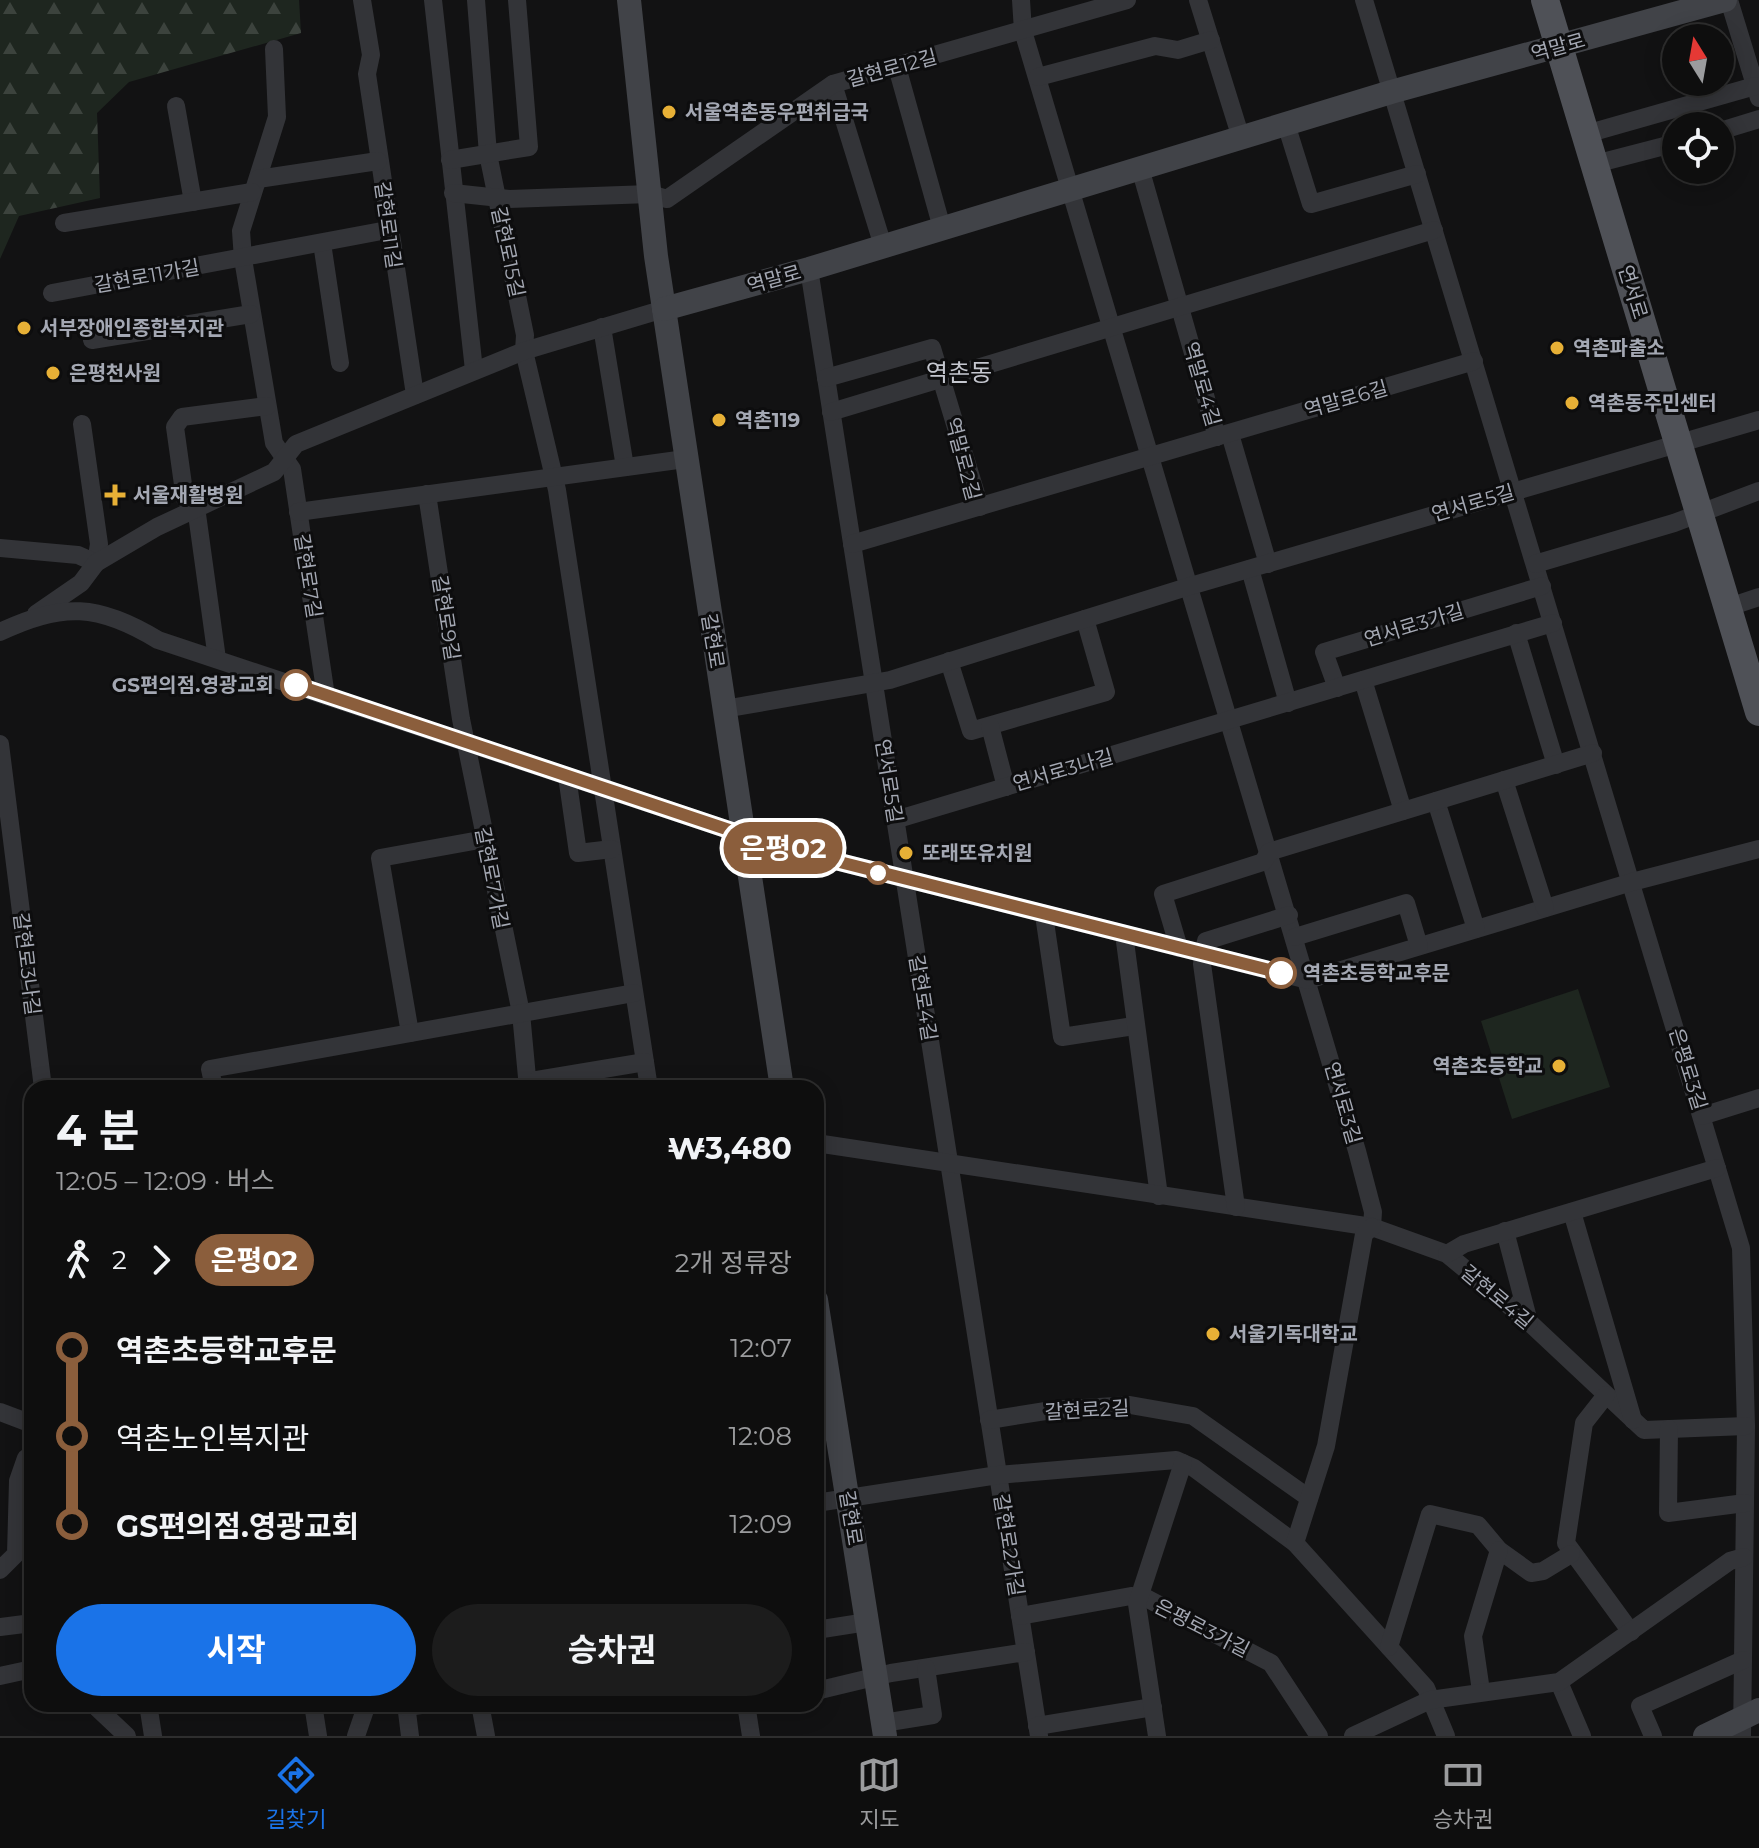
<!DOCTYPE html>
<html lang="ko">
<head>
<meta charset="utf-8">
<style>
  body { margin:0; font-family:Montserrat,"Noto Sans KR",sans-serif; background:#1c1c1c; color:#f1f3f6; height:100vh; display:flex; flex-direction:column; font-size:30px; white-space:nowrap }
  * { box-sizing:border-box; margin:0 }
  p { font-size:26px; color:#9b9c9e }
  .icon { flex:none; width:44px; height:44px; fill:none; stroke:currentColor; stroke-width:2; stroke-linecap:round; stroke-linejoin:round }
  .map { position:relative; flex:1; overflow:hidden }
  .drawer { position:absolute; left:24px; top:1080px; width:800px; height:632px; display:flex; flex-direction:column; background:#0e0e0e; border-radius:24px; box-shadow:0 4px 20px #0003,0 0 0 2px #2e2e2e }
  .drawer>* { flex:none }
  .badge { padding:0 16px; border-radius:26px; font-size:28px; line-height:52px }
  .needle { width:52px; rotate:349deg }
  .fabs { position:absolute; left:1662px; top:24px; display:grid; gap:16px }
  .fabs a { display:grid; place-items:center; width:72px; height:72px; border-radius:50%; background:#0e0e0e; box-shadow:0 4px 20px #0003,0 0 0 2px #2e2e2e; font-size:40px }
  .map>.badge { position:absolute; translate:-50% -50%; box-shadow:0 0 0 4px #fff }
  .legs { display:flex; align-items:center; gap:12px; height:88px; padding:0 32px; font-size:26px }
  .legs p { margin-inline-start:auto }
  .head { display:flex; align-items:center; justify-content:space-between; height:136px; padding:0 32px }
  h1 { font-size:44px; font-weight:700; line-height:60px }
  .primary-button { display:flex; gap:16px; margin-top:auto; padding:16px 32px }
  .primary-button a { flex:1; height:92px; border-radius:48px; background:#1a73e8; color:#fff; font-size:32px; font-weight:700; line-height:92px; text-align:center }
  .primary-button a+a { background:#1c1c1c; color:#f1f3f6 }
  ul { padding:0 32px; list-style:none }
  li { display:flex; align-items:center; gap:28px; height:88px; font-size:30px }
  li i { display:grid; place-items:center; width:12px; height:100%; margin:0 10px; background:currentColor }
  li i::after { content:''; width:20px; height:20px; margin:-10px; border:6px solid; border-radius:50%; background:#0e0e0e }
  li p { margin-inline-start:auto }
  li:first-child i { background:linear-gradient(#0000 50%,currentColor 0) }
  li:last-child i { background:linear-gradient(currentColor 50%,#0000 0) }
  .menu { display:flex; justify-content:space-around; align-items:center; height:112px; border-top:2px solid #2e2e2e; background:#0e0e0e; font-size:22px; color:#9b9c9e }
  .menu a { display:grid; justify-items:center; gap:4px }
  .menu .selected { color:#1a73e8 }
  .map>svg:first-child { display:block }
</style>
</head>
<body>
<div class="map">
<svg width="1759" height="1736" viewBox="0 0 1759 1736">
  <defs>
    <pattern id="forest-firs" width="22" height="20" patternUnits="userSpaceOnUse" patternTransform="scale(2)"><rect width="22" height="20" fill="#1e261f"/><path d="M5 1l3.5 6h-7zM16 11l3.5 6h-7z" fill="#3c433d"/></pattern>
  </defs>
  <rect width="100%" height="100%" fill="#121213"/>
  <polygon fill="url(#forest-firs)" points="0,0 299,0 301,33 129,82 97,113 100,198 19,216 0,259"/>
  <polygon fill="#1e261f" points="1578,989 1610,1087 1512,1119 1481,1021"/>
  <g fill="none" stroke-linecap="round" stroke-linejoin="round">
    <g stroke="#333438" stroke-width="18">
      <polyline points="362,0 371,55 367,74 415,395"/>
      <polyline points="433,0 474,370"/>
      <polyline points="476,0 488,154 525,335 524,351 557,490 649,1088"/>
      <polyline points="1021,0 1023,31 1357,1151 1373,1212 1372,1227"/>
      <polyline points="1198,0 1241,138"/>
      <polyline points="1364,0 1741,1248 1746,1426 1742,1736"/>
      <polyline points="1729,0 1759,98"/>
      <polyline points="274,49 277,117 241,231 243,259 274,443 292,469 326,696"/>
      <polyline points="897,67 942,228"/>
      <polyline points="1038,77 1155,46 1178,50 1211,40"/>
      <polyline points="833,84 883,246"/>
      <polyline points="176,106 193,202"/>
      <polyline points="1286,124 1311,204 1417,174"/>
      <polyline points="1720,131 1759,119"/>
      <polyline points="1586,134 1755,86"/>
      <polyline points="450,160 529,147 517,0"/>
      <polyline points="1595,164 1676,143"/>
      <polyline points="1140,168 1217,437"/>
      <polyline points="258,179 378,161"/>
      <polyline points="453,193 509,199 650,194 667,199 833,84 1127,0"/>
      <polyline points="64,223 252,192"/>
      <polyline points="322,243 340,363"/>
      <polyline points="809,269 1039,1736"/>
      <polyline points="52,293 387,230"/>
      <polyline points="602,327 625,467"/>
      <polyline points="92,340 251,314"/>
      <polyline points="826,378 932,348 980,507"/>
      <polyline points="831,412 1434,230"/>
      <polyline points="82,424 99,544 96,563"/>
      <polyline points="1230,434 1268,564"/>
      <polyline points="427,494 461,719 521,1013 528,1088"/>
      <polyline points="196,507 185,499 175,427 182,417 267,406"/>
      <polyline points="196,507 217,659"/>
      <polyline points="298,512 685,459"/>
      <polyline points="852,544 1474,361"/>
      <polyline points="0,548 78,555 96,563"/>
      <polyline points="1535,564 1674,523 1759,491"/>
      <polyline points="1250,569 1288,703"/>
      <polyline points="1729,607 1759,597"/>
      <polyline points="36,614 81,583 96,563 157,527 274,472 296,444 524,351 664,309"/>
      <path d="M0,632C62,602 99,604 158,640L780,847L1308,980L1632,882L1759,849"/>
      <polyline points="1516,633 1556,765"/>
      <polyline points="949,661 971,731 1106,692 1085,619"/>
      <polyline points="1363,680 1403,811"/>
      <polyline points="1337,688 1324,652 1542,586"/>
      <polyline points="724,709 890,680 1187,587 1759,420"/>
      <polyline points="990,726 1006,787"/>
      <polyline points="0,744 43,1088"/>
      <polyline points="567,776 578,853 612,849"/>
      <polyline points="1504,780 1545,908"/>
      <polyline points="1436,801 1476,929"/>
      <polyline points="895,820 1553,623"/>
      <polyline points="1044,915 1062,1037 1134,1026"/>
      <polyline points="1124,934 1159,1196"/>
      <polyline points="1295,937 1406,903 1419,946"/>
      <polyline points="1179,948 1163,894 1263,862 1269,852 1593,753"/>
      <polyline points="410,1033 380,858 485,839"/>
      <polyline points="214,1088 210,1069 634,993"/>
      <polyline points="529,1088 537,1080 645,1062"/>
      <polyline points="1702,1116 1759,1098"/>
      <polyline points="816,1143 1372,1227 1447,1254 1529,1322 1644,1430 1746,1426"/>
      <polyline points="1236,1207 1202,964 1206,941 1289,915"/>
      <polyline points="1572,1212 1633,1420"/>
      <polyline points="1505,1231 1529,1322"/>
      <polyline points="1447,1254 1464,1244 1717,1168"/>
      <polyline points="1606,1395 1584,1423 1566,1543 1631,1632"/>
      <polyline points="0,1412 32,1424"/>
      <polyline points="989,1420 1052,1410 1130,1405 1193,1416 1309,1498"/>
      <polyline points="1669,1429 1668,1513 1745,1503"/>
      <polyline points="816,1503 998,1475 1176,1460 1194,1468 1295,1543 1426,1688 1446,1736"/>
      <polyline points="1295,1543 1326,1446 1364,1234 1372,1227"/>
      <polyline points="0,1570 16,1554 18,1481 26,1458 32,1460"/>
      <polyline points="1020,1616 1131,1596 1146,1598 1271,1663 1319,1736"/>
      <polyline points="0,1627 32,1623"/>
      <polyline points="816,1630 867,1622"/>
      <polyline points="1389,1647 1430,1514 1478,1525 1499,1550 1531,1573 1543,1571 1571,1554"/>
      <polyline points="0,1676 32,1669"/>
      <polyline points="1559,1682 1582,1736"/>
      <polyline points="816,1691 891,1673 1026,1652"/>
      <polyline points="1481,1691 1473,1636 1499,1550"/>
      <polyline points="93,1704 127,1736"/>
      <polyline points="148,1704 153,1736"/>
      <polyline points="313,1704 318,1736"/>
      <polyline points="406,1704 410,1736"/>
      <polyline points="480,1704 486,1736"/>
      <polyline points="746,1704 751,1736"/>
      <polyline points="406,1707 429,1704"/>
      <polyline points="883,1723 933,1715 926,1668"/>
      <polyline points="1037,1726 1153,1707"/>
      <polyline points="356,1736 367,1704"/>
      <polyline points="1157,1736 1137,1604 1183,1463"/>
      <polyline points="1353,1736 1430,1700 1559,1682 1730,1561 1744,1557"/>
      <polyline points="1653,1736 1640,1706 1743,1660"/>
    </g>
    <g stroke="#414348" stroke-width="24">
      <polyline points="629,0 656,256 782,1088"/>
      <polyline points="664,309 809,269 1391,92 1725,0"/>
      <polyline points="816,1300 885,1736"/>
      <polyline points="1705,1736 1759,1710"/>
    </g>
    <polyline stroke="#4f5157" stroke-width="28" points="1545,0 1759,712"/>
  </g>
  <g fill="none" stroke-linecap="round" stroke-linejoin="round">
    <defs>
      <polyline id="line-1" points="296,685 780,847 1281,973"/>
    </defs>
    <use href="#line-1" stroke="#fff" stroke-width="18"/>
    <use href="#line-1" stroke="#8b5e3c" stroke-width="12"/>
  </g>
  <g fill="#e7b036" stroke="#0d0d0e" stroke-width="3">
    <circle cx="669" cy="112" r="8"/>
    <circle cx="24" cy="328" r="8"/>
    <circle cx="1557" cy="348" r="8"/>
    <circle cx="53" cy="373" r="8"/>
    <circle cx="1572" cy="403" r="8"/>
    <circle cx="719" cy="420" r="8"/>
    <path d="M111 483h8v8h8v8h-8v8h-8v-8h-8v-8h8z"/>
    <circle cx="906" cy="853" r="8"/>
    <circle cx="1559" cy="1066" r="8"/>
    <circle cx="1213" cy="1334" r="8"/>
  </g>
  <g fill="#fff" stroke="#8b5e3c" stroke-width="4">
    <circle cx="296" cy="685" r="14"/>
    <circle cx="878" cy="873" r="10"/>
    <circle cx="1281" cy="973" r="14"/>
  </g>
  <g text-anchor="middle" stroke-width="6" stroke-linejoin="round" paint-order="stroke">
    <g font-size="20" fill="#a4a8b3" stroke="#0d0d0e">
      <text transform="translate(1558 47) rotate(-16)" y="7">역말로</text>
      <text transform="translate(892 68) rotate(-15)" y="7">갈현로12길</text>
      <text transform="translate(388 225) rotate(82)" y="7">갈현로11길</text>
      <text transform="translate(508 252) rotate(78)" y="7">갈현로15길</text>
      <text transform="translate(147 276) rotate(-10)" y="7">갈현로11가길</text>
      <text transform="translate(774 279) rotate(-16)" y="7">역말로</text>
      <text transform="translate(1633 292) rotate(73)" y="7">연서로</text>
      <text transform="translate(1202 384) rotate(74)" y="7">역말로4길</text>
      <text transform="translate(1346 399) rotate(-16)" y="7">역말로6길</text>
      <text transform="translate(963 459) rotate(75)" y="7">역말로2길</text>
      <text transform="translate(1473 503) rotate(-16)" y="7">연서로5길</text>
      <text transform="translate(308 576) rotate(81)" y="7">갈현로7길</text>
      <text transform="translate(446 618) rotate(81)" y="7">갈현로9길</text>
      <text transform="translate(1414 625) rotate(-17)" y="7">연서로3가길</text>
      <text transform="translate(713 641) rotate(81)" y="7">갈현로</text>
      <text transform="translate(1063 770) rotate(-16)" y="7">연서로3나길</text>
      <text transform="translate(889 781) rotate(81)" y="7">연서로5길</text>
      <text transform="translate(492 878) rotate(79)" y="7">갈현로7가길</text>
      <text transform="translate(27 964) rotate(83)" y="7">갈현로3나길</text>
      <text transform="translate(923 998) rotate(81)" y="7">갈현로4길</text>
      <text transform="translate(1688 1069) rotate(73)" y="7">은평로3길</text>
      <text transform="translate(1343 1103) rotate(74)" y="7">연서로3길</text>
      <text transform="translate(1497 1297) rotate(40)" y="7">갈현로4길</text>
      <text transform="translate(1087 1410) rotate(-3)" y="7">갈현로2길</text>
      <text transform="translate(851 1518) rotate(81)" y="7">갈현로</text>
      <text transform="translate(1009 1545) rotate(81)" y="7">갈현로2가길</text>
      <text transform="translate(1202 1628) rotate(27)" y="7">은평로3가길</text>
    </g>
    <g font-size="20" font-weight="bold" fill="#a4a8b3" stroke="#0d0d0e" text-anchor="start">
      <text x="685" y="119">서울역촌동우편취급국</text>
      <text x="40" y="335">서부장애인종합복지관</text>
      <text x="1573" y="355">역촌파출소</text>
      <text x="69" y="380">은평천사원</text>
      <text x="1588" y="410">역촌동주민센터</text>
      <text x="735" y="427">역촌119</text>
      <text x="133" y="502">서울재활병원</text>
      <text x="922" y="860">또래또유치원</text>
      <text x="1543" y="1073" text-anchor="end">역촌초등학교</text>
      <text x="1229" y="1341">서울기독대학교</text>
    </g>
    <g font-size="20" font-weight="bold" fill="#a4a8b3" stroke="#0d0d0e" text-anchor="end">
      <text x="274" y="692">GS편의점.영광교회</text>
      <text x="1303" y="980" text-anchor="start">역촌초등학교후문</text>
    </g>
    <g font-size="24" fill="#c5c7cf" stroke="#0d0d0e">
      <text x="959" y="381">역촌동</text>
    </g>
  </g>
</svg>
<div class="fabs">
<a><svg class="needle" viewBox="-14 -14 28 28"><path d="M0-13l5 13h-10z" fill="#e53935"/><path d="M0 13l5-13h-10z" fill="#9b9c9e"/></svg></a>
<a><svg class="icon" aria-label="locate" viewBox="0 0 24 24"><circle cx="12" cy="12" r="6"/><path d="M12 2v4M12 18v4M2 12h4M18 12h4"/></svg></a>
</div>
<b class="badge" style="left:783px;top:848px;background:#8b5e3c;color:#fff">은평02</b>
<section class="drawer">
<div class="head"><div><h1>4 분</h1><p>12:05 – 12:09 · 버스</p></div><b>₩3,480</b></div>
<div class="legs"><svg class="icon" aria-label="walk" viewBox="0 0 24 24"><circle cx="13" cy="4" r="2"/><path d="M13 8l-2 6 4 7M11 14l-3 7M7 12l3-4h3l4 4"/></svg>2<svg class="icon" aria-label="forward" viewBox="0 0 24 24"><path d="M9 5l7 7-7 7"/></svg><b class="badge" style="background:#8b5e3c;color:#fff">은평02</b><p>2개 정류장</p></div>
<ul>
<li><i style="color:#8b5e3c"></i><b>역촌초등학교후문</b><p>12:07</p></li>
<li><i style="color:#8b5e3c"></i><span>역촌노인복지관</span><p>12:08</p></li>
<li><i style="color:#8b5e3c"></i><b>GS편의점.영광교회</b><p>12:09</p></li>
</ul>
<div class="primary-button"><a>시작</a><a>승차권</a></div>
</section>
</div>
<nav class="menu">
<a class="selected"><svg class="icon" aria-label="directions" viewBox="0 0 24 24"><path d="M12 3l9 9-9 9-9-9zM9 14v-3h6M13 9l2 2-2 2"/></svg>길찾기</a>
<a><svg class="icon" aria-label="map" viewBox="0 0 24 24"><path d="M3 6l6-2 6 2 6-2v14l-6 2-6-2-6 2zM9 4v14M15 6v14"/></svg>지도</a>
<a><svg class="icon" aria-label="tickets" viewBox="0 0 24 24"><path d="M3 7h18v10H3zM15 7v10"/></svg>승차권</a>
</nav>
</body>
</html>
